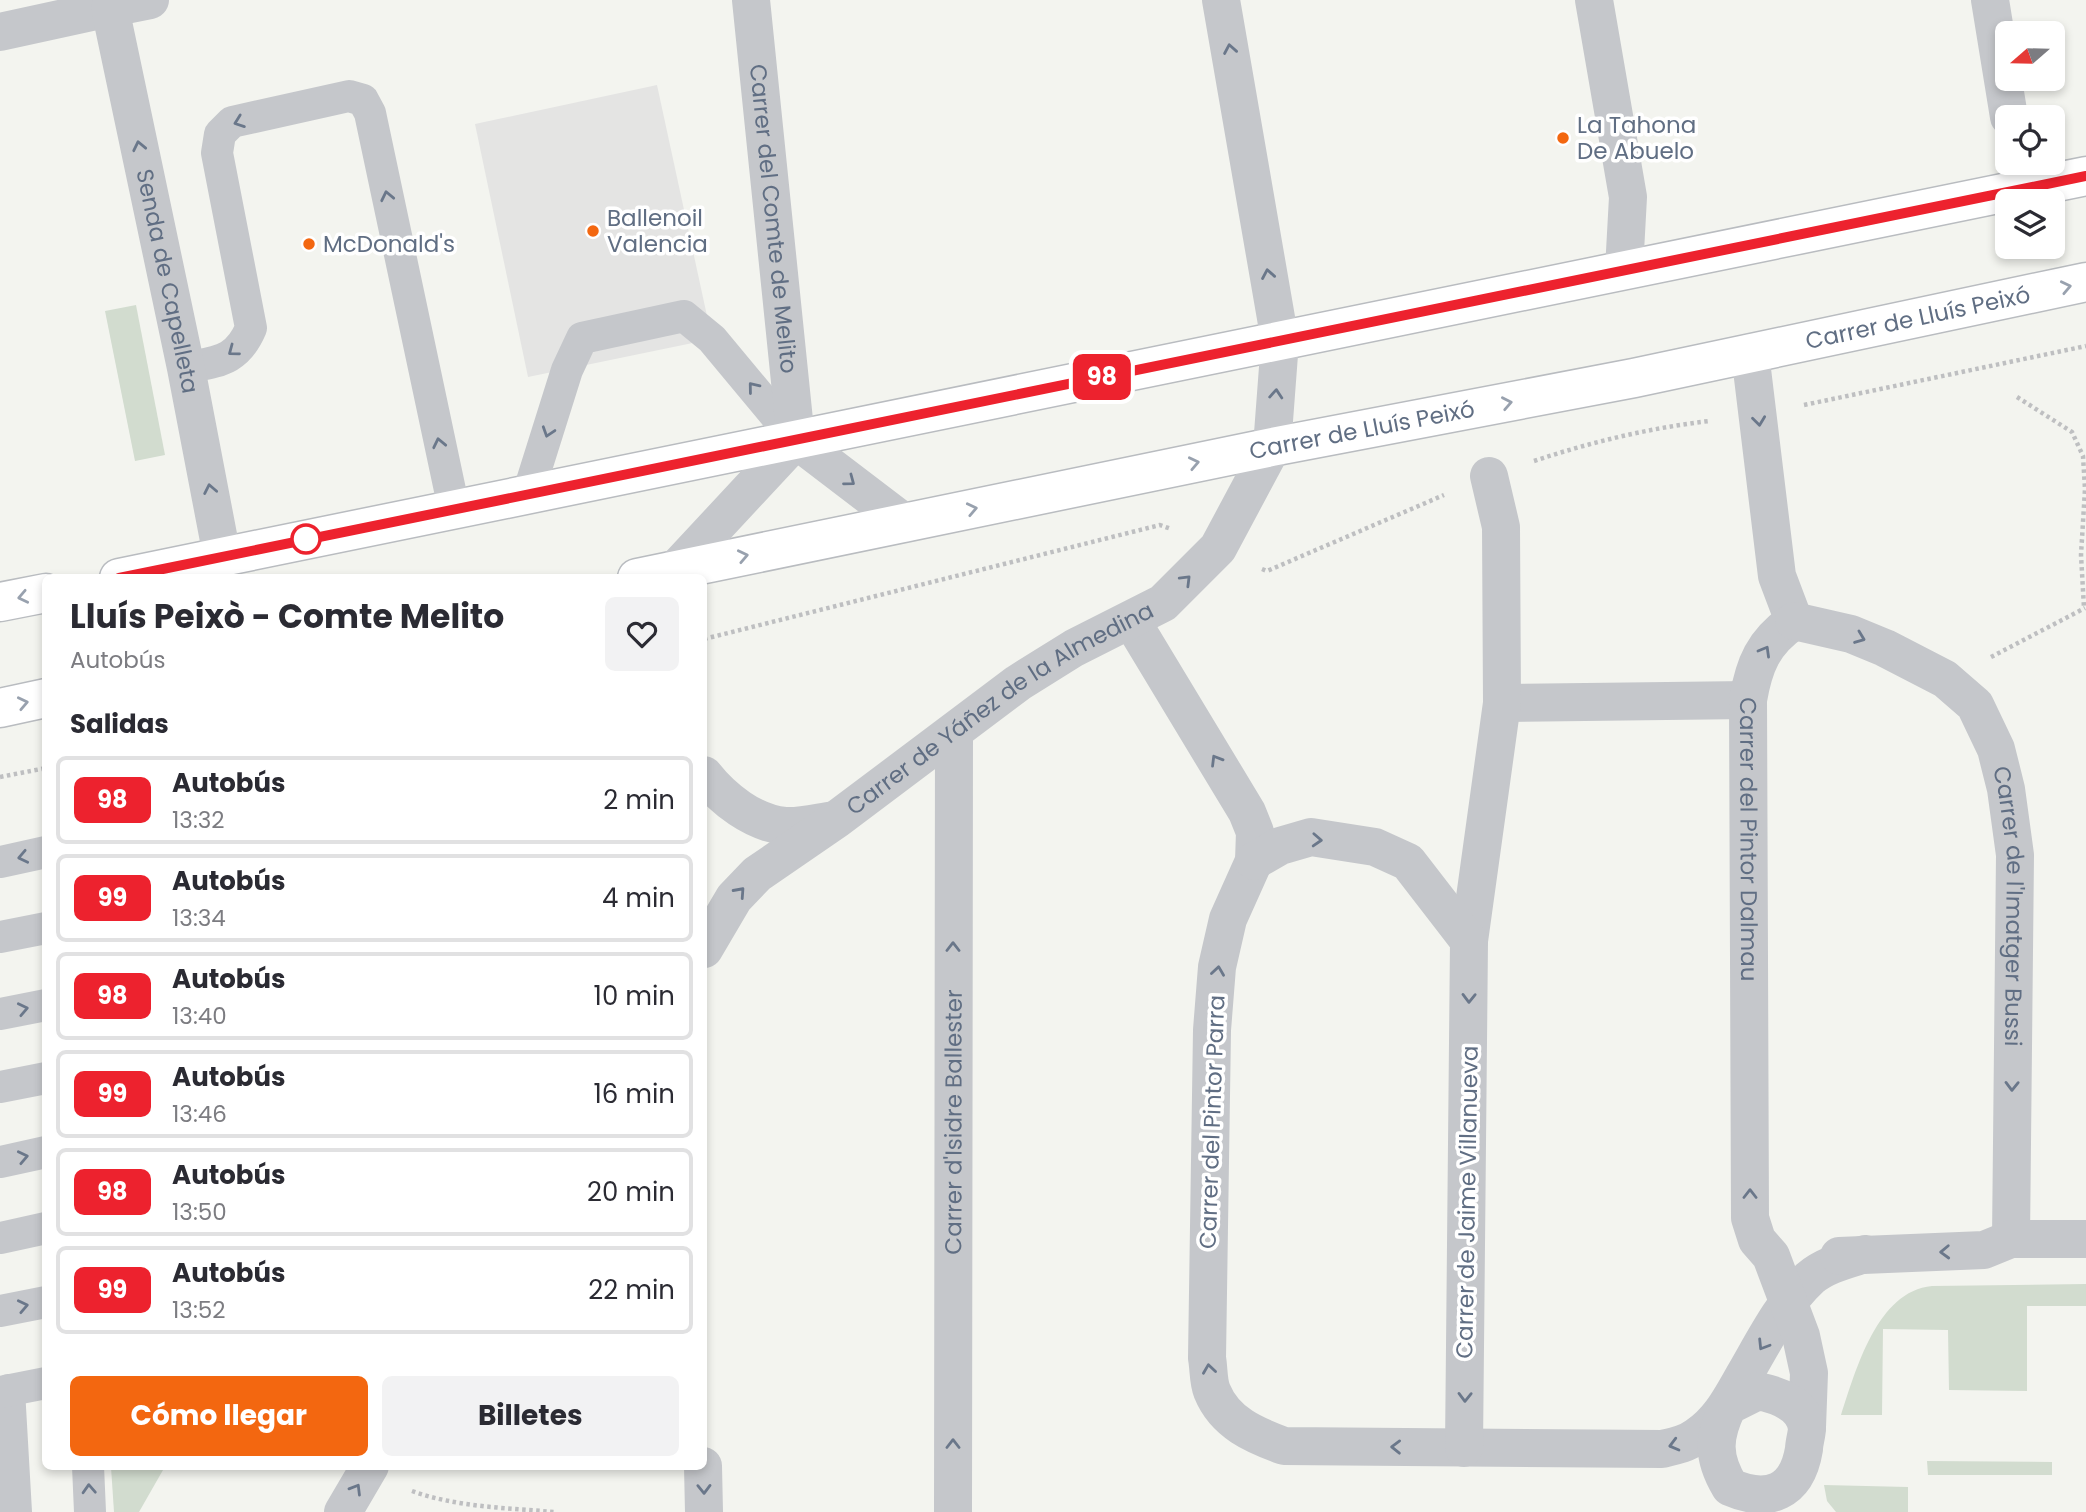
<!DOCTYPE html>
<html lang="es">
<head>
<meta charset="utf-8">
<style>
  body { margin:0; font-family:Poppins,sans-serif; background:#f2f2f3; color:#2b2b33; height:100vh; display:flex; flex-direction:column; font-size:26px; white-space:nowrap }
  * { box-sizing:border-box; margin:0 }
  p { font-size:23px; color:#7c7c81 }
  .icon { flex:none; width:38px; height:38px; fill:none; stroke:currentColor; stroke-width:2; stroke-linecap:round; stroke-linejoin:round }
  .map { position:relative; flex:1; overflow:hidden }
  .side { position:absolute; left:42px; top:574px; width:665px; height:896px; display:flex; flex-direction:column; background:#fff; border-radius:10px; box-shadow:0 4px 10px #0003 }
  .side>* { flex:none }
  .badge { padding:0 14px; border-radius:10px; font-size:24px; line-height:46px }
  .needle { width:46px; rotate:250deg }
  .buttons { position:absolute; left:1995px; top:21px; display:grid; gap:14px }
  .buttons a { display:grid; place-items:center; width:70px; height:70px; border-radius:10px; background:#fff; box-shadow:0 4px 10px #0003; font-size:35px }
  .map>.badge { position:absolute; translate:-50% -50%; box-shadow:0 0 0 4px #fff }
  h2 { padding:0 28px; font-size:26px; line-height:63px }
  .round { display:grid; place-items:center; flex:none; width:74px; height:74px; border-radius:10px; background:#f2f2f3 }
  .head { display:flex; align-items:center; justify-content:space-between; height:119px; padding:0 28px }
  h1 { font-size:33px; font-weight:700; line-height:52px }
  .primary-button { display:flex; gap:14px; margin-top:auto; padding:14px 28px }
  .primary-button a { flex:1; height:80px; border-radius:10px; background:#f36710; color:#fff; font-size:28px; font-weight:700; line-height:80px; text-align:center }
  .primary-button a+a { background:#f2f2f3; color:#2b2b33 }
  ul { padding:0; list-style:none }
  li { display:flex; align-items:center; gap:21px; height:88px; margin:0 14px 10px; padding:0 14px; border:4px solid #e1e1e2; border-radius:10px }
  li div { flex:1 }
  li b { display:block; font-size:26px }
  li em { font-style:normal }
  li .badge { min-width:77px; font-weight:700; text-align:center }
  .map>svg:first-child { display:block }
</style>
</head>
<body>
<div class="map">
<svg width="2086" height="1512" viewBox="0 0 2086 1512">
  <rect width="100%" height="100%" fill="#f3f4ef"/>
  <polygon fill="#e4e4e3" points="657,85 712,339 528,377 475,124"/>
  <g fill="#d2dccf">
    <polygon points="136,305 165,455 135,461 105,311"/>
    <path d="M2086,1284V1306H2027V1391L1949,1390L1948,1330L1883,1329L1882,1415H1841C1856,1370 1877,1291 1932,1286Z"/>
    <polygon points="1927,1461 2052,1462 2052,1475 1928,1475"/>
    <polygon points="111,1467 157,1467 163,1470 139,1512 114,1512"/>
    <polygon points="1824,1485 1908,1487 1908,1512 1836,1512 1827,1501"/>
  </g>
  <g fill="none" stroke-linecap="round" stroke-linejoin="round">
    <defs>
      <g id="primary">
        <polyline points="119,578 2086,176"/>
        <path id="s7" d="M637,578L1272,447L1634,378L2086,282"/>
        <polyline points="0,602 46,593"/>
        <polyline points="0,708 46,698"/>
      </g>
    </defs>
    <use href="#primary" stroke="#b9bcc0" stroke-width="41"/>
    <g stroke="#bebfc1" stroke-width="4.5" stroke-dasharray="3.5 3.5" stroke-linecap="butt">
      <polyline points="2017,397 2072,432 2083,456 2085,489 2081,555 2084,608"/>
      <polyline points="1804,405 2086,346"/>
      <path d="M1534,461C1591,442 1650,428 1709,421"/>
      <polyline points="1262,569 1267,571 1444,495"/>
      <polyline points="704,639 1160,525 1171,529"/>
      <polyline points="1991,657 2085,608"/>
      <polyline points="0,777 46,768"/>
      <path d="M412,1491C456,1507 507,1508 554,1512"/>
    </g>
    <g stroke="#c5c7cb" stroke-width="32">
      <path d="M186,368C219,361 237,361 251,328L217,153L220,134L232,122L349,96L363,100L370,113L454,509"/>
      <polyline points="528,494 567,370 582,338 684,316 712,339 796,440"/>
      <polyline points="0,862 46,852"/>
      <polyline points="0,937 46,928"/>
      <polyline points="0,1014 46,1005"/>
      <polyline points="0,1087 46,1078"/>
      <polyline points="0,1162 46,1152"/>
      <polyline points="0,1238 46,1228"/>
      <polyline points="0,1311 46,1302"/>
      <polyline points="9,1390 16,1512"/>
      <polyline points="0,1392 46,1383"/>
      <polyline points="88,1466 90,1512"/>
    </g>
    <g stroke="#c5c7cb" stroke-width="38">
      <polyline points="1594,0 1628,197 1624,270"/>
      <polyline points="0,32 110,8"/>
      <polyline points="1502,703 1748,700"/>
      <polyline points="1469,941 1502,703 1501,527 1489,476"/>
    </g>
    <g stroke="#c5c7cb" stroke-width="38">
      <path id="s1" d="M150,0L110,8L186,368L222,556"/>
      <path id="s2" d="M751,0L796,440"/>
      <polyline points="1990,0 2009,117"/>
      <polyline points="2017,163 2021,189"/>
      <polyline points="1750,353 1777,576 1794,621"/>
      <polyline points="796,440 905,523"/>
      <polyline points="676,578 676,569 796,440"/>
      <path d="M1131,620L1247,812L1255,832L1254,861L1228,919L1217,967L1212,1030L1207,1358C1209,1369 1208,1381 1212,1391C1225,1423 1254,1435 1284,1446L1662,1449C1675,1446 1686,1444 1697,1436C1721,1420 1732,1396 1746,1372C1764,1341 1783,1303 1810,1278C1825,1265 1846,1260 1865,1254"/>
      <path id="s3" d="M1794,621C1763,642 1754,665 1748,700L1750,1218L1757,1240L1771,1256L1801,1336L1809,1373L1807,1427"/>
      <path id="s4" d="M1794,621L1851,634L1885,648L1945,679L1975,705L1996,749L2006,789L2015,855L2011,1239"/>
      <path d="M704,775C723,799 753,823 785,826C801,827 819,822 834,820"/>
      <polyline points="1254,861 1280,846 1311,837 1375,847 1408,862 1469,941 1464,1448"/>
      <path id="s5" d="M704,949L734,898L757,874L837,819L1018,683L1074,648L1163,603L1218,548L1272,447L1280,341L1221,0"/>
      <polyline points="1839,1256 1984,1250 2011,1239 2086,1239"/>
      <path d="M1758,1391C1777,1395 1804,1404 1807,1428C1807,1434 1804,1443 1804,1449C1797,1492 1769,1504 1730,1487C1712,1457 1713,1437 1728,1406Z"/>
      <polyline points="703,1466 704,1512"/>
      <polyline points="343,1512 370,1466"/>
      <path id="s6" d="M953,1512L954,732"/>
    </g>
    <use href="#primary" stroke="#fff" stroke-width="38"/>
  </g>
  <defs><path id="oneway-chevron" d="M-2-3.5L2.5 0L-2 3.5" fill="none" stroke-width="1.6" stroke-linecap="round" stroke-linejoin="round" transform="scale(1.75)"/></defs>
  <g stroke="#6a778a">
    <use href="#oneway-chevron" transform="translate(1230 49) rotate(-100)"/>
    <use href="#oneway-chevron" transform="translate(239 122) rotate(160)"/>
    <use href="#oneway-chevron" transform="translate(139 146) rotate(-102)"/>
    <use href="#oneway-chevron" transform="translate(387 196) rotate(-102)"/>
    <use href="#oneway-chevron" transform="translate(1268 274) rotate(-100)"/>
    <use href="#oneway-chevron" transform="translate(233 351) rotate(143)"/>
    <use href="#oneway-chevron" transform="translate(753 387) rotate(-129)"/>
    <use href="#oneway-chevron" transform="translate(1276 394) rotate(-86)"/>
    <use href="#oneway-chevron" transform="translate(1759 421) rotate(83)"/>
    <use href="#oneway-chevron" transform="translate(548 432) rotate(108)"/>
    <use href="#oneway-chevron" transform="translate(439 443) rotate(-102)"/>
    <use href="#oneway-chevron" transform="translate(850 481) rotate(37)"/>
    <use href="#oneway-chevron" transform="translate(210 489) rotate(-101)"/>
    <use href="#oneway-chevron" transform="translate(1186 580) rotate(-45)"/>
    <use href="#oneway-chevron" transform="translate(1860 638) rotate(21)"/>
    <use href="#oneway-chevron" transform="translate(1765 651) rotate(-60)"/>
    <use href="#oneway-chevron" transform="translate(1216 760) rotate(-121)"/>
    <use href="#oneway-chevron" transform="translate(1317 840) rotate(3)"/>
    <use href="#oneway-chevron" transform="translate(23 857) rotate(168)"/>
    <use href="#oneway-chevron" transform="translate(740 892) rotate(-48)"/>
    <use href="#oneway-chevron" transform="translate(953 947) rotate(-90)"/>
    <use href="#oneway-chevron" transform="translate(1218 971) rotate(-82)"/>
    <use href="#oneway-chevron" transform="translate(1469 998) rotate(91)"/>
    <use href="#oneway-chevron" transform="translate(23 1009) rotate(-12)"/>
    <use href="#oneway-chevron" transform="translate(2012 1086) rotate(91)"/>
    <use href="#oneway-chevron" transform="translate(23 1157) rotate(-12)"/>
    <use href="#oneway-chevron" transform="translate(1750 1194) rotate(-90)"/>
    <use href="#oneway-chevron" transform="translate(1945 1252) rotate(178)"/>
    <use href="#oneway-chevron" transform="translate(23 1306) rotate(-12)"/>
    <use href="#oneway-chevron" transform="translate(1763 1345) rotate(122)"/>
    <use href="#oneway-chevron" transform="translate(1209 1369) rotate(-98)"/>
    <use href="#oneway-chevron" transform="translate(1465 1397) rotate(91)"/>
    <use href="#oneway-chevron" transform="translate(953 1444) rotate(-90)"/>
    <use href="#oneway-chevron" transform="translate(1674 1445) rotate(165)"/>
    <use href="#oneway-chevron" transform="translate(1396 1447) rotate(-179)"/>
    <use href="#oneway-chevron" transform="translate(89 1489) rotate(-93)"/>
    <use href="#oneway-chevron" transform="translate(356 1489) rotate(-59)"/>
    <use href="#oneway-chevron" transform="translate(704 1489) rotate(89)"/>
  </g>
  <g stroke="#98a1ae">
    <use href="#oneway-chevron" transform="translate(2066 287) rotate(-12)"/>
    <use href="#oneway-chevron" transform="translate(1507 403) rotate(-11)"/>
    <use href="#oneway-chevron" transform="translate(1194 463) rotate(-12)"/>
    <use href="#oneway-chevron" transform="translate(972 509) rotate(-12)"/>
    <use href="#oneway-chevron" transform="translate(743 556) rotate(-12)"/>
    <use href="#oneway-chevron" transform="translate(23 597) rotate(168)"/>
    <use href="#oneway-chevron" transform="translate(23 703) rotate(-12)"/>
  </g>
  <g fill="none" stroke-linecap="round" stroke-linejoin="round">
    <defs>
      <polyline id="line" points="119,578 2086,176"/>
    </defs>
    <use href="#line" stroke="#fff" stroke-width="16"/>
    <use href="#line" stroke="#ed222e" stroke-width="10"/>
  </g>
  <g fill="#f36710" stroke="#fff" stroke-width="2.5">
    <circle cx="1563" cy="138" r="7"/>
    <circle cx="593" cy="231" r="7"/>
    <circle cx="309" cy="244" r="7"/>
  </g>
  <circle fill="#fff" stroke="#ed222e" stroke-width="3.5" cx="306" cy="539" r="14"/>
  <g text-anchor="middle" stroke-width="7" stroke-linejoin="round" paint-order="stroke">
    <g font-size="23" fill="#606e83" stroke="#fff" text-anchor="start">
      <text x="1577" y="133">La Tahona<tspan x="1577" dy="26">De Abuelo</tspan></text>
      <text x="607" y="226">Ballenoil<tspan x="607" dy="26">Valencia</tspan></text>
      <text x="323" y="252">McDonald's</text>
    </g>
    <g font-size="23" fill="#606e83" stroke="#fff">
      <text dy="8" stroke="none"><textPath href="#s2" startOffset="220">Carrer del Comte de Melito</textPath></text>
      <text dy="8" stroke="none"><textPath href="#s1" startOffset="320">Senda de Capelleta</textPath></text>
      <text dy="8" stroke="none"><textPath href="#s7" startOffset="1307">Carrer de Lluís Peixó</textPath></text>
      <text dy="8" stroke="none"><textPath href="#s7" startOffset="740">Carrer de Lluís Peixó</textPath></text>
      <text dy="8" stroke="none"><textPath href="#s5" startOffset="387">Carrer de Yáñez de la Almedina</textPath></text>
      <text dy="8" stroke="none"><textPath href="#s3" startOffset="234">Carrer del Pintor Dalmau</textPath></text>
      <text dy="8" stroke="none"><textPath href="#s4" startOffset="410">Carrer de l'Imatger Bussi</textPath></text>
      <text dy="8" stroke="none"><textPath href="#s6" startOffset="390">Carrer d'Isidre Ballester</textPath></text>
      <text transform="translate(1212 1122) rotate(-88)" y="8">Carrer del Pintor Parra</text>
      <text transform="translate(1467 1202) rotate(-89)" y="8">Carrer de Jaime Villanueva</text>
    </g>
  </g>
</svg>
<div class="buttons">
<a><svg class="needle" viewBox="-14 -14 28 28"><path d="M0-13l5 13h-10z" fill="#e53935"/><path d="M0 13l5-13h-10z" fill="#7c7c81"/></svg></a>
<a><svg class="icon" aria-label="locate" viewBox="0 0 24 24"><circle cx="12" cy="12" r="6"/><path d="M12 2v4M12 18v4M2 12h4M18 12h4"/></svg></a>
<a><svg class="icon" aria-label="layers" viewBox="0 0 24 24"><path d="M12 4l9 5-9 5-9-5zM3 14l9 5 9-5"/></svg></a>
</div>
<b class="badge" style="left:1102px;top:377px;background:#ed222e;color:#fff">98</b>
<section class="side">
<div class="head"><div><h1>Lluís Peixò - Comte Melito</h1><p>Autobús</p></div><a class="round"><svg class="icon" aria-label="heart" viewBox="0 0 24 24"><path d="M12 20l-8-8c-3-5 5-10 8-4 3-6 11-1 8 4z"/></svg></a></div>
<h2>Salidas</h2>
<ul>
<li><span class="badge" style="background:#ed222e;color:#fff">98</span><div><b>Autobús</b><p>13:32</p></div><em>2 min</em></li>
<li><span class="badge" style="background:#ed222e;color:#fff">99</span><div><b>Autobús</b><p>13:34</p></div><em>4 min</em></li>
<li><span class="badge" style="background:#ed222e;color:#fff">98</span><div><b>Autobús</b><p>13:40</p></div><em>10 min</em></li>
<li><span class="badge" style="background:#ed222e;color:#fff">99</span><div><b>Autobús</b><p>13:46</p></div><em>16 min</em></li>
<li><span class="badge" style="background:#ed222e;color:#fff">98</span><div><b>Autobús</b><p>13:50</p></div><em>20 min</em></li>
<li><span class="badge" style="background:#ed222e;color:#fff">99</span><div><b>Autobús</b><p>13:52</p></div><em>22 min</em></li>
</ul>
<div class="primary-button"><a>Cómo llegar</a><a>Billetes</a></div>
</section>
</div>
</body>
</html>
